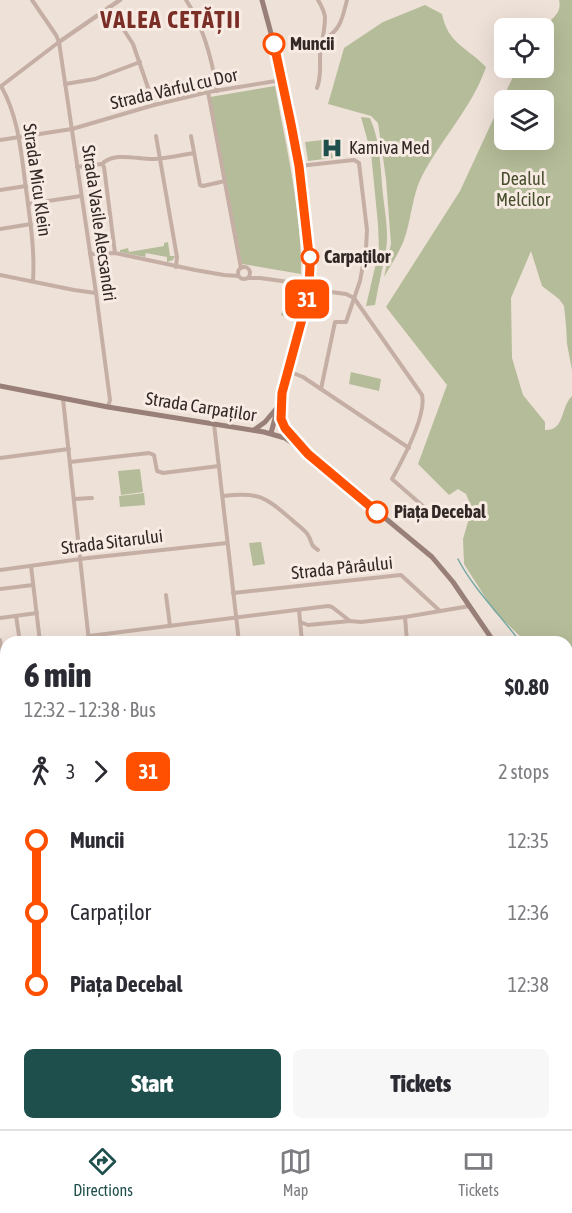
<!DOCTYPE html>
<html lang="en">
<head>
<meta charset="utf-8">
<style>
  body { margin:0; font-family:"Asap Condensed",sans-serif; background:#f7f7f7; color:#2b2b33; height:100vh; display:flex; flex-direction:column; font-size:22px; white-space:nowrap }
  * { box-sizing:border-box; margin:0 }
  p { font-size:20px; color:#7c7c81 }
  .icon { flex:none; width:33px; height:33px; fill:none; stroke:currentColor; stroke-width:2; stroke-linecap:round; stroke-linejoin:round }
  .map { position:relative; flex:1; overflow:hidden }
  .sheet { position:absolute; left:0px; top:636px; width:573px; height:494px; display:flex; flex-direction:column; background:#fff; border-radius:18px 18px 0 0; box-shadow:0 6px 24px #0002 }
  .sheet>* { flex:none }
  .badge { padding:0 12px; border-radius:9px; font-size:21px; line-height:39px }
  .controls { position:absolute; left:494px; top:18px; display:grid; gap:12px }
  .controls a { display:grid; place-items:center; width:60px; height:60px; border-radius:9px; background:#fff; box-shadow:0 6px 24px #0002; font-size:30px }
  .map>.badge { position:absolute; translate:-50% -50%; box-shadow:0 0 0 3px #fff }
  .legs { display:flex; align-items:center; gap:9px; height:66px; padding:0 24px; font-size:20px }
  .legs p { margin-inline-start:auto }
  .summary { display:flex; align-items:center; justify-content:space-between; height:102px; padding:0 24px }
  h1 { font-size:33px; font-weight:800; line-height:45px }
  .primary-button { display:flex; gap:12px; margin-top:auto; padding:12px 24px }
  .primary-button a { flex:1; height:69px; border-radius:9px; background:#1f4f4c; color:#fff; font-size:24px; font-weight:800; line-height:69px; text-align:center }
  .primary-button a+a { background:#f7f7f7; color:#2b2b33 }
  ul { padding:0 24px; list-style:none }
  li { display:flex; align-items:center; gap:21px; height:72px; font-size:22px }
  li i { display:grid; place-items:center; width:9px; height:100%; margin:0 8px; background:currentColor }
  li i::after { content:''; width:15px; height:15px; margin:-8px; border:4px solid; border-radius:50%; background:#fff }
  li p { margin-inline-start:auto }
  li:first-child i { background:linear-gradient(#0000 50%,currentColor 0) }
  li:last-child i { background:linear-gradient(currentColor 50%,#0000 0) }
  .tab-bar { display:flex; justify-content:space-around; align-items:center; height:84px; border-top:2px solid #e1e1e2; background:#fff; font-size:16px; color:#7c7c81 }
  .tab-bar a { display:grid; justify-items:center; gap:3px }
  .tab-bar .active { color:#1f4f4c }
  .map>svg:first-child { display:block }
</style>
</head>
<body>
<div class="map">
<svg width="572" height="1129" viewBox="0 0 572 1129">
  <rect width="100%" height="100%" fill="#eee1d8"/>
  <g fill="#b5bc99" fill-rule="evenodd">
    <path d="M559,0H572V370L567,344L566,325L564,306L559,299L542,286L531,251L511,298L512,358L523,395L545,422V430C565,431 560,408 572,396V655L567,653V642H527L524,640L494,611L464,564L463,539L472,508L466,494L458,489L449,495L418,464L447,385L386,307L460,191L517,68H543C543,59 541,41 543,33C546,19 563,17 559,0ZM504,100H543V140H504Z"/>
    <path d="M425,5L442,14C448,44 467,47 486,67C472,108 441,139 421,178C412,197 411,221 404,240C399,253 391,265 384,277L391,244L386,179L378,123L371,116L328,104L344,48L383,22Z"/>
    <path d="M275,86C286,146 302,213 301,274L242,264L210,97Z"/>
    <path d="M361,117L370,118C381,143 380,168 383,195C385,213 389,232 386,250C383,268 378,286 375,305L366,306L379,250L378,224L371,153Z"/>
    <polygon points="331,139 332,146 330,147 333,158 308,161 305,142"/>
    <polygon points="168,242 170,256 175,256 173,260 167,262 167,257 146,253 145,257 120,252 120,250 128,248 129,252 164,246 164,243"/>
    <polygon points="288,293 298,295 293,320 281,315"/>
    <polygon points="351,372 381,379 379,391 349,384"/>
    <polygon points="140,469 143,492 121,495 118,471"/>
    <polygon points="144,493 145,505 120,507 119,496"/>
    <polygon points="261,542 265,564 253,566 249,543"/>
  </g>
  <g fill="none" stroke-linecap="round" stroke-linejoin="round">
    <g stroke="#79a9a5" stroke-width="1.5">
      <path d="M458,559C474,590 500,614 520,642"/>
      <polyline points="567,655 572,658"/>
    </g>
    <g stroke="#c5afa5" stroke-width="4">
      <polyline points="32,0 56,35 59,42 96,293 110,400 108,407"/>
      <path d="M186,0C204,27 212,59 217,91"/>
      <polyline points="109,7 133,44 154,105"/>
      <path d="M323,40C341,30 342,19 347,0"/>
      <polyline points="65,84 95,79 140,62"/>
      <path d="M1,86C19,118 21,153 26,189C30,220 35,250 33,281"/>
      <polyline points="0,87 59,42"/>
      <path d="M317,88C323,72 318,61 321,46C323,37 325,27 325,17C324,11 321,5 318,0"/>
      <polyline points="208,92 241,268"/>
      <polyline points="156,136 177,257 176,267"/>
      <polyline points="191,136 200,185 203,186 225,181"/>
      <polyline points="0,140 72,129 154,105 208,92 282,80"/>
      <path d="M102,164C115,151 139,160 155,159C168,158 181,155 194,153"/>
      <polyline points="299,166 354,160 359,163 367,230 366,249 360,281 346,322 335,322 321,389"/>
      <polyline points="77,167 102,164 104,167 115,253"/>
      <polyline points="0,190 26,186"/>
      <polyline points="28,204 81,196"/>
      <polyline points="0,229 31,224"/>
      <polyline points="90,254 115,253 195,270 224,275 238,276"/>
      <circle cx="244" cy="273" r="6"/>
      <polyline points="0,275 74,290 96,293"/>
      <path d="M248,278H260L282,281L316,290L346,294L354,298L422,395C427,415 402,461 392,479L424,507"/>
      <polyline points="288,371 303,377 409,448"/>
      <polyline points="63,399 89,642"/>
      <polyline points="214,424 239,642"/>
      <polyline points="0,458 69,449"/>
      <polyline points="70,462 149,453 154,455 157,471 163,473 219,466"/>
      <path d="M223,496C259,492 264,496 291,519C296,524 305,530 308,535C313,543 309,544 318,550"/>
      <polyline points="74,499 92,498"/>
      <polyline points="31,566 40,642"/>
      <polyline points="0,570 88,558 227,543"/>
      <polyline points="0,589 33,585"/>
      <polyline points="233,593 401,575 440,611"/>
      <polyline points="166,595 170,626"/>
      <polyline points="299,610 302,642"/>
      <polyline points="16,616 20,642"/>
      <polyline points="405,617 407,642"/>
      <polyline points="0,618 37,613"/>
      <polyline points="300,622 308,625 350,621 361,622 405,617 470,606"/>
      <polyline points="89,636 328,606 332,607 350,621"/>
      <polyline points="0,640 4,669"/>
      <polyline points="0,724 6,724"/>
      <polyline points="567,893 568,900"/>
      <polyline points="567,944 572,944"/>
      <polyline points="0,965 6,964"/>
      <polyline points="567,996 572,996"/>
    </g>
    <g stroke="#c5afa5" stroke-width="4.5">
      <polyline points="59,42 120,0"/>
      <polyline points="0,1020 6,1070"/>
      <polyline points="12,1124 13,1129"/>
    </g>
    <g stroke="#987f77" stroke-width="5">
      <polyline points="262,0 279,63 291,124 299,166 310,265 309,288 302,319 271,433"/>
      <polyline points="0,386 108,407 264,432 285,438 308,454 432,557 453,582 494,642"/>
      <path d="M281,402C280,426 286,429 301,446"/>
      <polyline points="254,430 265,422 276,409"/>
      <polyline points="567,694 572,696"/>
      <polyline points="567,1066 572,1060"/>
      <polyline points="567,1077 572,1070"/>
      <polyline points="567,1107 572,1110"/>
      <polyline points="567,1120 572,1120"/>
      <polyline points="435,1129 468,1124 484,1125"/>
      <polyline points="477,1129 484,1125 494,1124"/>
      <polyline points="527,1129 542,1124"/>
    </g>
    <g stroke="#725d58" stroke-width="6">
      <polyline points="567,717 572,716"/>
      <polyline points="567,727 572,726"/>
      <polyline points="0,788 6,788"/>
      <polyline points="0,796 6,795"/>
    </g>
  </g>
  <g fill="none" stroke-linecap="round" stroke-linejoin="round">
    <defs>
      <polyline id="line-1" points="274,44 291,124 299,166 310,264 309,288 302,319 282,393 281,419 285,428 308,454 377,512"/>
    </defs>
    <use href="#line-1" stroke="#fff" stroke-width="14"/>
    <use href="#line-1" stroke="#ff5001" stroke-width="9"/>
  </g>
  <defs>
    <symbol id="hospital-bare" viewBox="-9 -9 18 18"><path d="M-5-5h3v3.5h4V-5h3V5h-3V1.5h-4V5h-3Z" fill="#1f4f4c" stroke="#f7ebe3" stroke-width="2.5" paint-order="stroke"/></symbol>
  </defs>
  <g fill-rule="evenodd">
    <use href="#hospital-bare" x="317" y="133" width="30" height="30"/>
  </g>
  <g fill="#fff" stroke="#ff5001" stroke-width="3">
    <circle cx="274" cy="44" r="10"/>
    <circle cx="310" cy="257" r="8"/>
    <circle cx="377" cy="512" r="10"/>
  </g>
  <g text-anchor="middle" stroke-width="6" stroke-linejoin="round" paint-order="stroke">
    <g font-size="18" font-weight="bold" fill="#322826" stroke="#f7ebe3" text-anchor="start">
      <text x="290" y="50">Muncii</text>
      <text x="324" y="263">Carpaților</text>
      <text x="394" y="518">Piața Decebal</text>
    </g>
    <g font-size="18" fill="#322826" stroke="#f7ebe3">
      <text transform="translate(174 89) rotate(-13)" y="6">Strada Vârful cu Dor</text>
      <text transform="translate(37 180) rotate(82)" y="6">Strada Micu Klein</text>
      <text transform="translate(99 223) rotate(82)" y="6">Strada Vasile Alecsandri</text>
      <text transform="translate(201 407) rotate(9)" y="6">Strada Carpaților</text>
      <text transform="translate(112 542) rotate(-7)" y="6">Strada Sitarului</text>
      <text transform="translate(342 568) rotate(-6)" y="6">Strada Pârâului</text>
    </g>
    <g font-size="18" fill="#322826" stroke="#f7ebe3" text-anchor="start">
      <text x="349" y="154">Kamiva Med</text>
    </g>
    <g font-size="18" fill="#464e2c" stroke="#f7ebe3">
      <text x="523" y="185">Dealul<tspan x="523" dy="21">Melcilor</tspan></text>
    </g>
    <g font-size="24" font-weight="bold" letter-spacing="1.5" fill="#7a2e25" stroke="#f7ebe3">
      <text x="171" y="28">VALEA CETĂȚII</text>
    </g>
  </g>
</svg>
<div class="controls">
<a><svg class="icon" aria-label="locate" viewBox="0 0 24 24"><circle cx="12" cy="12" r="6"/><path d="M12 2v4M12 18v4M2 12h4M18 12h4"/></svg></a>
<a><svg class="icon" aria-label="layers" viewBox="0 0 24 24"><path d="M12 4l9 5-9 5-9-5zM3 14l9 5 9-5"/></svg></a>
</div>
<b class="badge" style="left:307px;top:299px;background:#ff5001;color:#fff">31</b>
<section class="sheet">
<div class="summary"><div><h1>6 min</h1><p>12:32 – 12:38 · Bus</p></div><b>$0.80</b></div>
<div class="legs"><svg class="icon" aria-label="walk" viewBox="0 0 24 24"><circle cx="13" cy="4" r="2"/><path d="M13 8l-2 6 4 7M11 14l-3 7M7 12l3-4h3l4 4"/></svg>3<svg class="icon" aria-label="forward" viewBox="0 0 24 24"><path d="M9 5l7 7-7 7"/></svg><b class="badge" style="background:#ff5001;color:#fff">31</b><p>2 stops</p></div>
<ul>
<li><i style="color:#ff5001"></i><b>Muncii</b><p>12:35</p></li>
<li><i style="color:#ff5001"></i><span>Carpaților</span><p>12:36</p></li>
<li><i style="color:#ff5001"></i><b>Piața Decebal</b><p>12:38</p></li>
</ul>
<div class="primary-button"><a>Start</a><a>Tickets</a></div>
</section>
</div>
<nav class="tab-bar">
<a class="active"><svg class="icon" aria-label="directions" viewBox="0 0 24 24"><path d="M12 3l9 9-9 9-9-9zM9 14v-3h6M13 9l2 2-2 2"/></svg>Directions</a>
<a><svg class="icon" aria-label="map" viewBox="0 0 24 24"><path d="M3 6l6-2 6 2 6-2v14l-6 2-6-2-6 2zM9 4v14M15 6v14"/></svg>Map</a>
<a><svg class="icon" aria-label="tickets" viewBox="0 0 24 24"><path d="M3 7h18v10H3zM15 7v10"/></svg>Tickets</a>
</nav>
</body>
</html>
